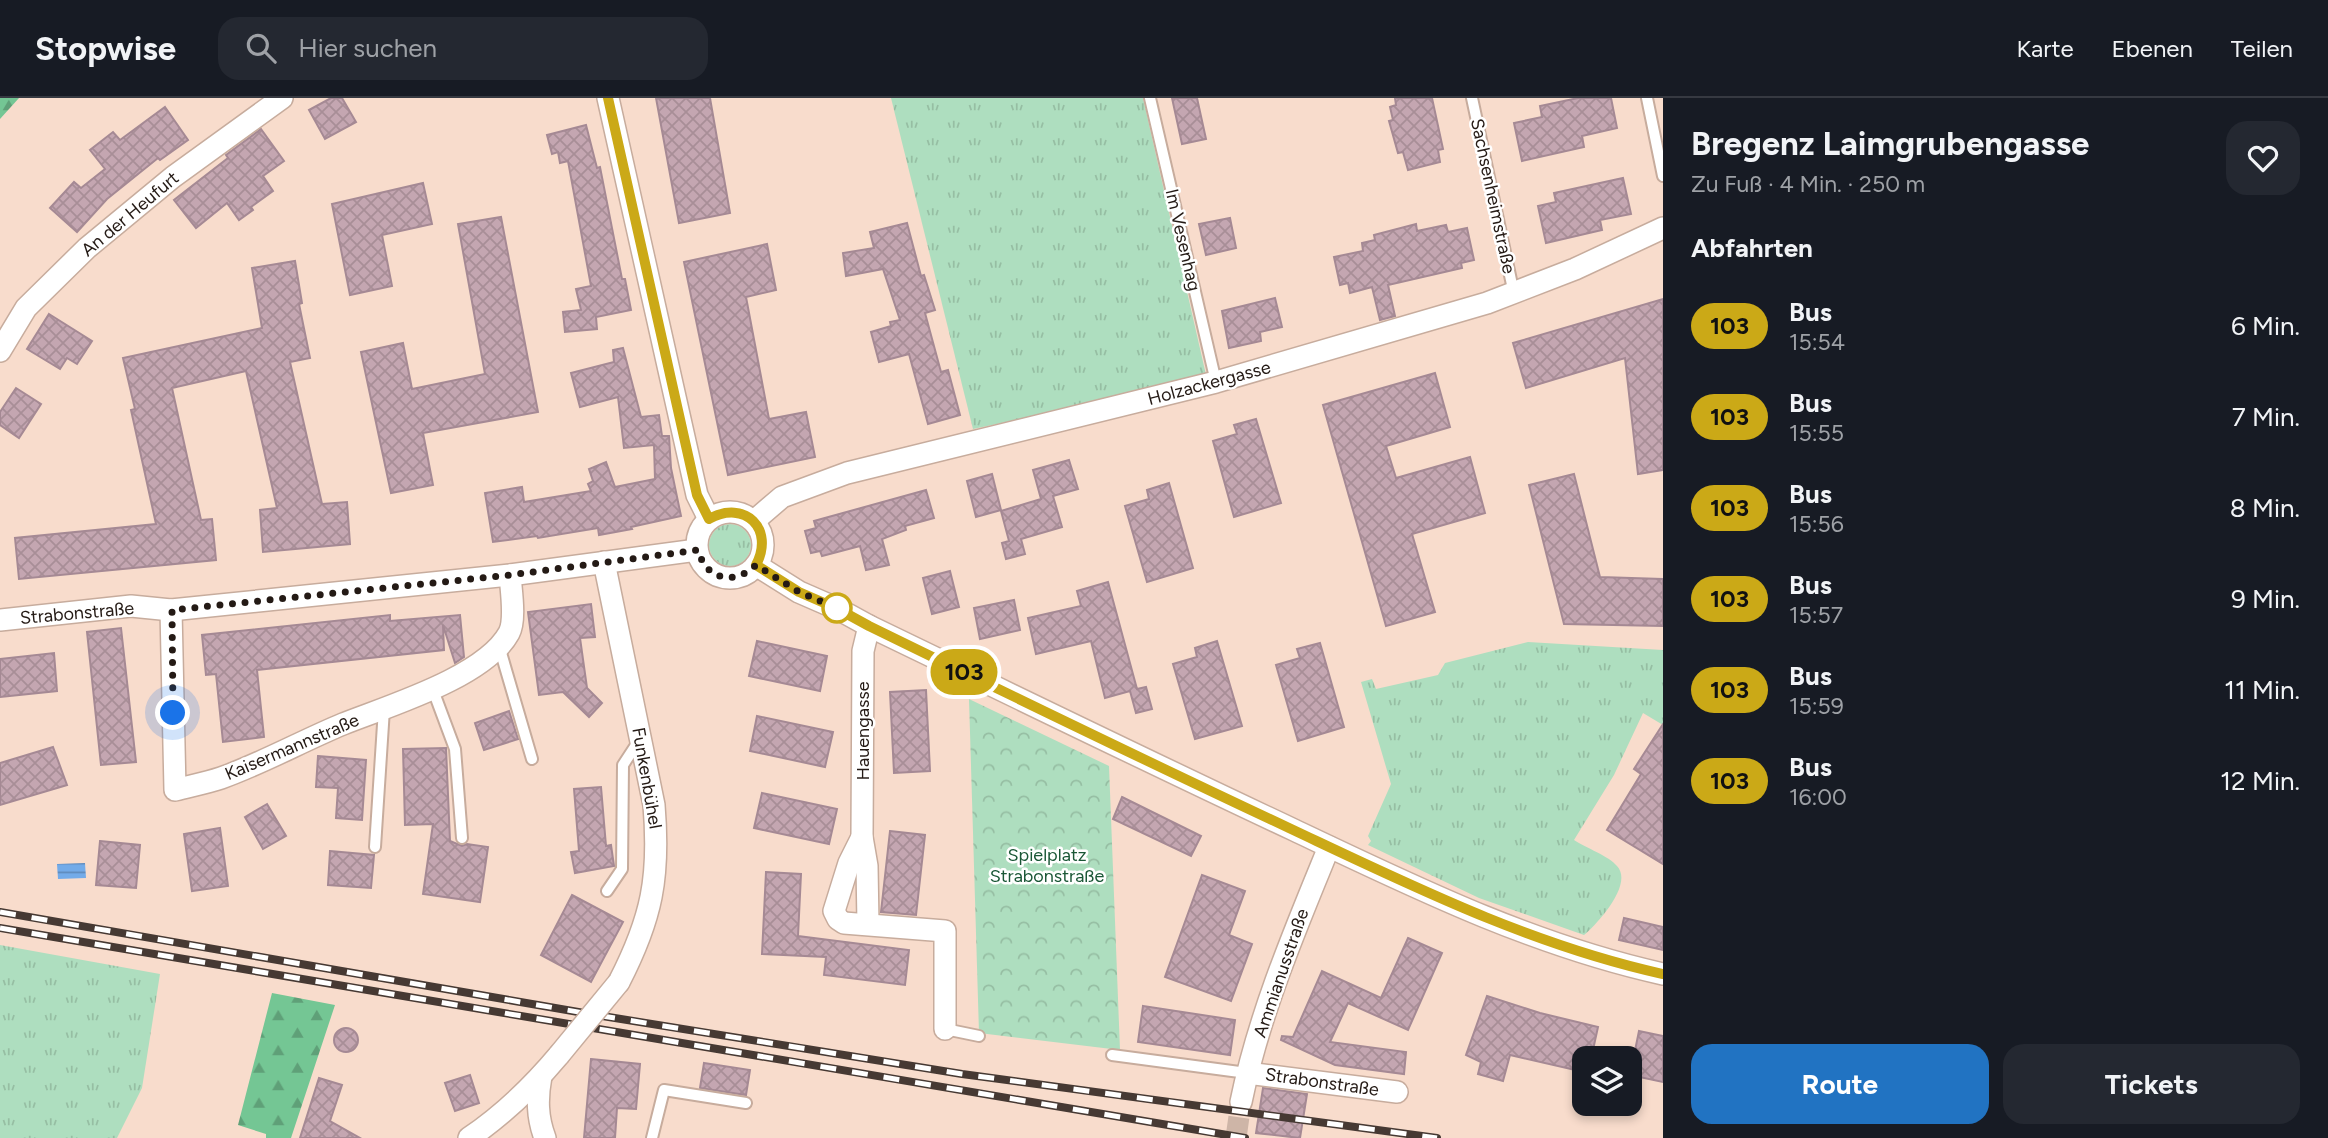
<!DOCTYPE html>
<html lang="de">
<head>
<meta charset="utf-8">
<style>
  body { margin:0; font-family:Figtree,sans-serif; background:#242831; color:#f1f3f6; height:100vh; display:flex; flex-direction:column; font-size:26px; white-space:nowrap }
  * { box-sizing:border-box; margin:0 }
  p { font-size:23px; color:#9ea1a6 }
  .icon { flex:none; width:38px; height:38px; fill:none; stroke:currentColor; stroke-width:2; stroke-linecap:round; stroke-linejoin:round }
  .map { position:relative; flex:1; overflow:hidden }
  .drawer { display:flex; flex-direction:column; background:#171b24; width:665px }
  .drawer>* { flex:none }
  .badge { padding:0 14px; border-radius:23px; font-size:24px; line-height:46px }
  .controls { position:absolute; left:1572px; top:948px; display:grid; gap:14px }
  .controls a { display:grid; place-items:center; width:70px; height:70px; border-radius:14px; background:#171b24; box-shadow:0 4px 10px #0003; font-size:35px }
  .you { position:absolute; width:35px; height:35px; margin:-18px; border:5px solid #fff; border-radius:50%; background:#1a73e8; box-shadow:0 0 0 10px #1a73e833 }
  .map>.badge { position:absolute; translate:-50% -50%; box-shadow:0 0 0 4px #fff }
  h2 { padding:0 28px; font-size:26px; line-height:63px }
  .round { display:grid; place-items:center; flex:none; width:74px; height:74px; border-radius:21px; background:#242831 }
  .summary { display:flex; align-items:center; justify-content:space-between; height:119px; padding:0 28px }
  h1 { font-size:33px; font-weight:700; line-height:52px }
  .action { display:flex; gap:14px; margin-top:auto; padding:14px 28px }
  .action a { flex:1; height:80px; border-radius:21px; background:#2173c2; color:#fff; font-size:28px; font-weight:700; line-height:80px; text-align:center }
  .action a+a { background:#242831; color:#f1f3f6 }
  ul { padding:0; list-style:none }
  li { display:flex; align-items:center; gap:21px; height:91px; padding:0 28px }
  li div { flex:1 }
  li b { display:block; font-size:26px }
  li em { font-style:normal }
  li .badge { min-width:77px; font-weight:700; text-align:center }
  header { display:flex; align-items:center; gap:42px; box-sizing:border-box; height:98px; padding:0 35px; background:#171b24; border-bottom:2px solid #363941 }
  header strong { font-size:33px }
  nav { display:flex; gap:38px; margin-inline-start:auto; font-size:24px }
  .search { width:490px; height:63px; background:#242831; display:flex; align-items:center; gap:18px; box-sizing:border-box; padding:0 24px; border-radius:21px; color:#9ea1a6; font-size:26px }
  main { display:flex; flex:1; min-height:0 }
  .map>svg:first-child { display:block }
</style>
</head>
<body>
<header>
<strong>Stopwise</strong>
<div class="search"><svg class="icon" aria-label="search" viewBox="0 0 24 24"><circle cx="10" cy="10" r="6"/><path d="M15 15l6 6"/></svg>Hier suchen</div>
<nav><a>Karte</a><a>Ebenen</a><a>Teilen</a></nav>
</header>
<main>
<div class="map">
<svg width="1663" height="1040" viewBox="0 0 1663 1040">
  <defs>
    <pattern id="grass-tufts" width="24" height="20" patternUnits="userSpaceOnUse" patternTransform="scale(1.75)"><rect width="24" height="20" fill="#aedebf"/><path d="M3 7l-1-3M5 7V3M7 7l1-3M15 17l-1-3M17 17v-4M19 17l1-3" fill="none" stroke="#96bea3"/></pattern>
    <pattern id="forest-firs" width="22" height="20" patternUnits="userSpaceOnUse" patternTransform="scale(1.75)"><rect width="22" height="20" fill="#74c694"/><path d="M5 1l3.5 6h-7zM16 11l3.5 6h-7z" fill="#5fa078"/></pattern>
    <pattern id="park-crowns" width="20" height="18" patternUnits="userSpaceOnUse" patternTransform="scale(1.75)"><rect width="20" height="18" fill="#aedebf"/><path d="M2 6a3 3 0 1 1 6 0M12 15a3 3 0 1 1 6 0" fill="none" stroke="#96bea3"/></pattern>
    <pattern id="water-rules" width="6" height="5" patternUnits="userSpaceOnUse" patternTransform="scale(1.75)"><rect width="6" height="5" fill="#73abe9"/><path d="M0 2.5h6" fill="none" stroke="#5e8abc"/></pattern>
    <pattern id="building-cross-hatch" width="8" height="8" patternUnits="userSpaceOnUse" patternTransform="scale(1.75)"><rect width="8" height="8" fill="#c4a6b1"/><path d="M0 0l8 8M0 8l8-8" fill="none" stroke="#a88e97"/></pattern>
  </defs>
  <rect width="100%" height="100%" fill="#f8dccc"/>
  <g fill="url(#grass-tufts)">
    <polygon points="891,0 1143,0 1206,277 1090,306 973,331"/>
    <circle cx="730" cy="447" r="21"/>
    <path d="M1528,544L1663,552V627L1643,615L1614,677L1574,742C1586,750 1609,758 1617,768C1634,786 1597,826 1584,837L1479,800L1368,747L1371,743L1368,738L1391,686L1361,584L1372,581L1376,591L1438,577L1445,565Z"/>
    <polygon points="0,847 160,876 142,990 117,1040 0,1040"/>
  </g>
  <g fill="url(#forest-firs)">
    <polygon points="0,0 19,0 0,21"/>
    <polygon points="272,895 335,907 291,1040 266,1040 266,1036 238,1027"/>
  </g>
  <polygon fill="url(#park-crowns)" points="969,601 1109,668 1120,952 979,935"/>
  <polygon fill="url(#water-rules)" points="85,765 86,780 58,781 57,766"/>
  <g fill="url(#building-cross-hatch)" stroke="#a58994" stroke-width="2">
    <polygon points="331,0 342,0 356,24 325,41 309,12"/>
    <polygon points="656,0 710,0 730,115 679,125"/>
    <polygon points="1172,0 1197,0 1206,41 1182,46"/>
    <polygon points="1395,0 1432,0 1443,51 1438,52 1440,64 1408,72 1403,54 1398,55 1389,23 1393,22 1390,9 1396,7"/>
    <polygon points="1578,0 1611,0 1617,30 1582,38 1584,49 1522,63 1514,25 1542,19 1540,8"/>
    <polygon points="165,9 188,42 160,62 158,60 107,101 77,134 50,110 74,84 81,90 105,71 90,52 113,34 120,42"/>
    <polygon points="586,27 597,70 600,69 622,181 625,181 631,212 596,219 597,231 565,234 563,214 581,212 576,191 591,188 568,63 560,65 558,54 552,56 547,37"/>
    <polygon points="261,31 284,63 263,78 273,93 251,109 253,112 239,122 227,105 196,130 174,102 228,60 226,57"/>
    <polygon points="1623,80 1631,116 1600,122 1602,132 1546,145 1538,108 1556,104 1554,95"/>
    <polygon points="423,85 432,126 382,137 392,188 350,197 332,106"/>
    <polygon points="501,119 538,314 423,335 433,387 391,395 361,254 403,245 412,291 485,276 458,126"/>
    <polygon points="1230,120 1236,150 1206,157 1199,126"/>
    <polygon points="907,125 921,178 924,177 935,212 925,215 941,274 948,272 960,317 928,326 909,256 879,264 871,234 891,228 890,224 900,222 883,171 846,178 843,155 874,150 870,134"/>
    <polygon points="1416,126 1417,133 1446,127 1448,134 1467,130 1474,162 1461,165 1462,170 1388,187 1395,218 1380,222 1372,189 1350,195 1348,185 1340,187 1334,159 1363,153 1362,145 1375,142 1374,137"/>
    <polygon points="767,146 776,192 746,199 769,321 806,314 815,359 728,377 684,164"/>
    <polygon points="295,163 302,205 299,206 310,260 290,264 322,406 347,404 350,446 263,454 260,412 277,410 246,273 172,290 201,422 212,421 216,462 19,481 15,440 156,426 131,312 135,311 123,260 262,230 252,170"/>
    <polygon points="1275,200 1282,229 1260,234 1261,243 1229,250 1222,213"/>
    <polygon points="1663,201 1663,372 1638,376 1625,260 1526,290 1513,245"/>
    <polygon points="49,216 92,243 77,266 67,260 60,271 27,251"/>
    <polygon points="623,250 641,319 659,317 662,338 669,338 671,370 681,418 631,429 632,431 599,437 598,430 538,440 537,438 493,444 485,395 522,389 524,404 591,393 588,386 593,383 589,371 606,364 615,389 655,381 654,347 624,350 618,299 580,309 571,275 614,264 613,252"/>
    <polygon points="1435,275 1450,329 1386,348 1396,380 1470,359 1485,415 1412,436 1435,514 1386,528 1323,307"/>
    <polygon points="16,290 41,306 19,340 0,327 0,314"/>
    <polygon points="1256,321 1281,405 1234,419 1213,343 1237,336 1234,327"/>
    <polygon points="1069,362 1078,391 1053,398 1062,429 1021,441 1025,456 1006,461 1002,445 1009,443 1001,413 1041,401 1033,372"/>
    <polygon points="992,376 1001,412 976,419 967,383"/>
    <polygon points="1574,376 1600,479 1663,481 1663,528 1564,526 1529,387"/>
    <polygon points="1169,385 1193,470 1147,484 1125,408 1149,401 1147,392"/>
    <polygon points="926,392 934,420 905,428 906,432 882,441 889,467 866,472 860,448 822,458 820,453 811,455 805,433 816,430 814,423"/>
    <polygon points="950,473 959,509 932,516 923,480"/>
    <polygon points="1108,484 1137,591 1146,589 1152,611 1136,615 1130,593 1105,600 1091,543 1036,556 1028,520 1081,508 1077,493"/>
    <polygon points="1014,502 1020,532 980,541 974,510"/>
    <polygon points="591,506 595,539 580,540 587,590 602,605 589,619 563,594 539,597 528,514"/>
    <polygon points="390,517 390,523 460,517 464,559 455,565 443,527 444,552 257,572 264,639 223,644 216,576 206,577 202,537"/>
    <polygon points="121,530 136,664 101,667 87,534"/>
    <polygon points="757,543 827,558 820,593 749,578"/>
    <polygon points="1217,543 1242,628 1195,641 1173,566 1197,559 1195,550"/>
    <polygon points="1320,545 1344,629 1298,643 1276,567 1300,560 1297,551"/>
    <polygon points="54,555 57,593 0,599 0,561"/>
    <polygon points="926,592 930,673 894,675 890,594"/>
    <polygon points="509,613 518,641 484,652 475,625"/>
    <polygon points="757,618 833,634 825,669 750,653"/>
    <polygon points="1663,626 1663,766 1607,732 1641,676 1634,671"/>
    <polygon points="53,649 67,687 0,707 0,665"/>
    <polygon points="446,650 450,743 462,748 467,746 488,749 480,804 423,796 433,726 405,727 403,651"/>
    <polygon points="318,658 366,662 362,722 336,720 338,690 316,689"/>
    <polygon points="601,689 606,748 611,747 614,768 575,775 571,754 579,753 574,691"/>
    <polygon points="762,695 837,711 829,746 754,730"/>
    <polygon points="1122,699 1201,738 1191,758 1113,721"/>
    <polygon points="267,706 286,738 263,751 245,719"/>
    <polygon points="220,730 228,788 192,793 184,736"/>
    <polygon points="890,733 925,737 916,817 881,814"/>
    <polygon points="100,743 140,747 136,790 96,787"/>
    <polygon points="330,753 374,757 371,790 328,787"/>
    <polygon points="766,774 801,776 798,838 909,852 905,887 824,877 826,859 762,856"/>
    <polygon points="1202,777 1245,793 1229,837 1252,846 1231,903 1165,879"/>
    <polygon points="572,797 623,824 591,884 541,857"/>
    <polygon points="1624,820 1663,829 1663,852 1619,842"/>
    <polygon points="1408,840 1442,855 1408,932 1348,905 1330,944 1406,954 1404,976 1335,967 1281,942 1282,938 1293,939 1322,873 1381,900"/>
    <polygon points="1487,898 1540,915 1598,929 1591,961 1584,961 1584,974 1510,957 1503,983 1478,976 1481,964 1466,957"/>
    <polygon points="1143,908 1235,922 1230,957 1138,944"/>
    <circle cx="346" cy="942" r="12"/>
    <polygon points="1639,933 1663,938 1663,984 1630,977"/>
    <polygon points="591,961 640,966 636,1011 617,1010 615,1040 584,1040"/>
    <polygon points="704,965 750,972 746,997 700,990"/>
    <polygon points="470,977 479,1005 455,1013 445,985"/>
    <polygon points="319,980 342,987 330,1023 360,1040 300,1040"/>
    <polygon points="1263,990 1307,996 1300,1040 1256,1035"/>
  </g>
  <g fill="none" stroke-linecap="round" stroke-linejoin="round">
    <polyline stroke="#ceb5a7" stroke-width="21" stroke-dasharray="21 10" stroke-linecap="butt" points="1236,1040 1241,1004"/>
    <defs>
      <g id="lane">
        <polyline points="1150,0 1216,284"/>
        <polyline points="1472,0 1514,196"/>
        <polyline points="1647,0 1663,78"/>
        <polyline points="499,548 532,661"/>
        <polyline points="433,592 455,651 462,740"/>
        <polyline points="375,749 384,611"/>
        <polyline points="607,793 622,771 623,667 640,641"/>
        <polyline points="945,931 979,938"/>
        <polyline points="1112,957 1247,975"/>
        <polyline points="652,1040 664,992 746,1005"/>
      </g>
      <g id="street">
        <polyline points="608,0 697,397 709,421"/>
        <polyline points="0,253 26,210 87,150 173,79 282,0"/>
        <circle cx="730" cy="447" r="33"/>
        <polyline points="754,423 782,399 847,375 1216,284 1487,205 1575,171 1663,130"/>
        <path d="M604,464L654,707C660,779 652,820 619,884"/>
        <path d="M756,467L799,494L838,511L869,528C1010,596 1151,665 1294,732C1414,789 1532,847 1663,876"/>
        <path d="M171,512L175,692C190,688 206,685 221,680C263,665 302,643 343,626C388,608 485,579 509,535C516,522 511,492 510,477"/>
        <polyline points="0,522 131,508 171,512 510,477 697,452"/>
        <polyline points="862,739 849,765 834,813 838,821 844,825 945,833 945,931"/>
        <polyline points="868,826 867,768 862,739 863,553 869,528"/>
        <polyline points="1247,975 1397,994"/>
        <path d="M541,978C537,1000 537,1019 545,1040"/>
        <path d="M1241,1004C1259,916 1295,832 1329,749"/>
        <path d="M469,1040C503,1017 533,988 559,957"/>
      </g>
    </defs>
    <use href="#lane" stroke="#c7ac9d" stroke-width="14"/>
    <use href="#street" stroke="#c7ac9d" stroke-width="24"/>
    <use href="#lane" stroke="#fff" stroke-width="10"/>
    <use href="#street" stroke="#fff" stroke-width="21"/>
    <defs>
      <g id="rail">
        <polyline points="0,814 590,916 962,976 1437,1040"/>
        <polyline points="0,830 1245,1040"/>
      </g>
    </defs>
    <use href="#rail" stroke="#463933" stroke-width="8"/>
    <use href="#rail" stroke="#fff" stroke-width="5" stroke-dasharray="16" stroke-linecap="butt"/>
    <defs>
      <polyline id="street-bridge" points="559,957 619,884"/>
    </defs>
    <use href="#street-bridge" stroke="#c7ac9d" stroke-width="24" stroke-linecap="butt"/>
    <use href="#street-bridge" stroke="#fff" stroke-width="21"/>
  </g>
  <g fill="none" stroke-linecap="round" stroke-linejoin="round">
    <defs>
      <path id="line" d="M608,0L697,397L709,421C745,401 775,431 756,467L799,494L838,511L869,528C1008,596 1148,664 1289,730C1410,787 1531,847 1663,876"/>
    </defs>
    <use href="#line" stroke="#fff" stroke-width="16"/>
    <use href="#line" stroke="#cba917" stroke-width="10"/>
    <path stroke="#241a15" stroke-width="7" stroke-dasharray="0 12.6" d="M173,615L172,512L510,477L698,452C706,482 734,488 756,467L799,494L837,510"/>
  </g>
  <circle fill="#fff" stroke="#cba917" stroke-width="3.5" cx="837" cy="510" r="14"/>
  <g text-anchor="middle" stroke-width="5" stroke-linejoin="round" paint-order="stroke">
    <g font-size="18" fill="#241a15" stroke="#fff">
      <text transform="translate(1493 98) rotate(78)" y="6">Sachsenheimstraße</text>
      <text transform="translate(130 116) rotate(-40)" y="6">An der Heufurt</text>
      <text transform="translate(1183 142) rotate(77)" y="6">Im Vesenhag</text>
      <text transform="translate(1209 285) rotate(-15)" y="6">Holzackergasse</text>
      <text transform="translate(77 515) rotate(-5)" y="6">Strabonstraße</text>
      <text transform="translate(863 633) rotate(-90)" y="6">Hauengasse</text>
      <text transform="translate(292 649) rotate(-23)" y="6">Kaisermannstraße</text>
      <text transform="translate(647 680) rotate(80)" y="6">Funkenbühel</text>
      <text transform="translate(1281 875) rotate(-71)" y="6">Ammianusstraße</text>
      <text transform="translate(1322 984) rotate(8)" y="6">Strabonstraße</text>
    </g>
    <g font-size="18" fill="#1a5736" stroke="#fff">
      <text x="1047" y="763">Spielplatz<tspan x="1047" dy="21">Strabonstraße</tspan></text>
    </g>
  </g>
</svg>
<div class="controls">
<a><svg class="icon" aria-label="layers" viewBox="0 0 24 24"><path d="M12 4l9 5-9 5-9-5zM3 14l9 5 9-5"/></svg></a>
</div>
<div class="you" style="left:173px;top:615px"></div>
<b class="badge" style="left:964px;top:574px;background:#cba917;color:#111">103</b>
</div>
<section class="drawer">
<div class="summary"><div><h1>Bregenz Laimgrubengasse</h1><p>Zu Fuß · 4 Min. · 250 m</p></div><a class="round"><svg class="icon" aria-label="heart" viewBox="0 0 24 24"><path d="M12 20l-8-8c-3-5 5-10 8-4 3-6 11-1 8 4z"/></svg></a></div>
<h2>Abfahrten</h2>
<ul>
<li><span class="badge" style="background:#cba917;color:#111">103</span><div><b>Bus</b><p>15:54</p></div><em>6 Min.</em></li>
<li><span class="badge" style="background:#cba917;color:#111">103</span><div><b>Bus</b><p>15:55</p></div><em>7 Min.</em></li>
<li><span class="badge" style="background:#cba917;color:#111">103</span><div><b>Bus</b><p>15:56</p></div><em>8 Min.</em></li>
<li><span class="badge" style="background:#cba917;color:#111">103</span><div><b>Bus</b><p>15:57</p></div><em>9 Min.</em></li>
<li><span class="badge" style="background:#cba917;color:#111">103</span><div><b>Bus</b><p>15:59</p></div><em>11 Min.</em></li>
<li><span class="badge" style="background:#cba917;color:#111">103</span><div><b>Bus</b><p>16:00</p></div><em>12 Min.</em></li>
</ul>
<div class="action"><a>Route</a><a>Tickets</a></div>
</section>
</main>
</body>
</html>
